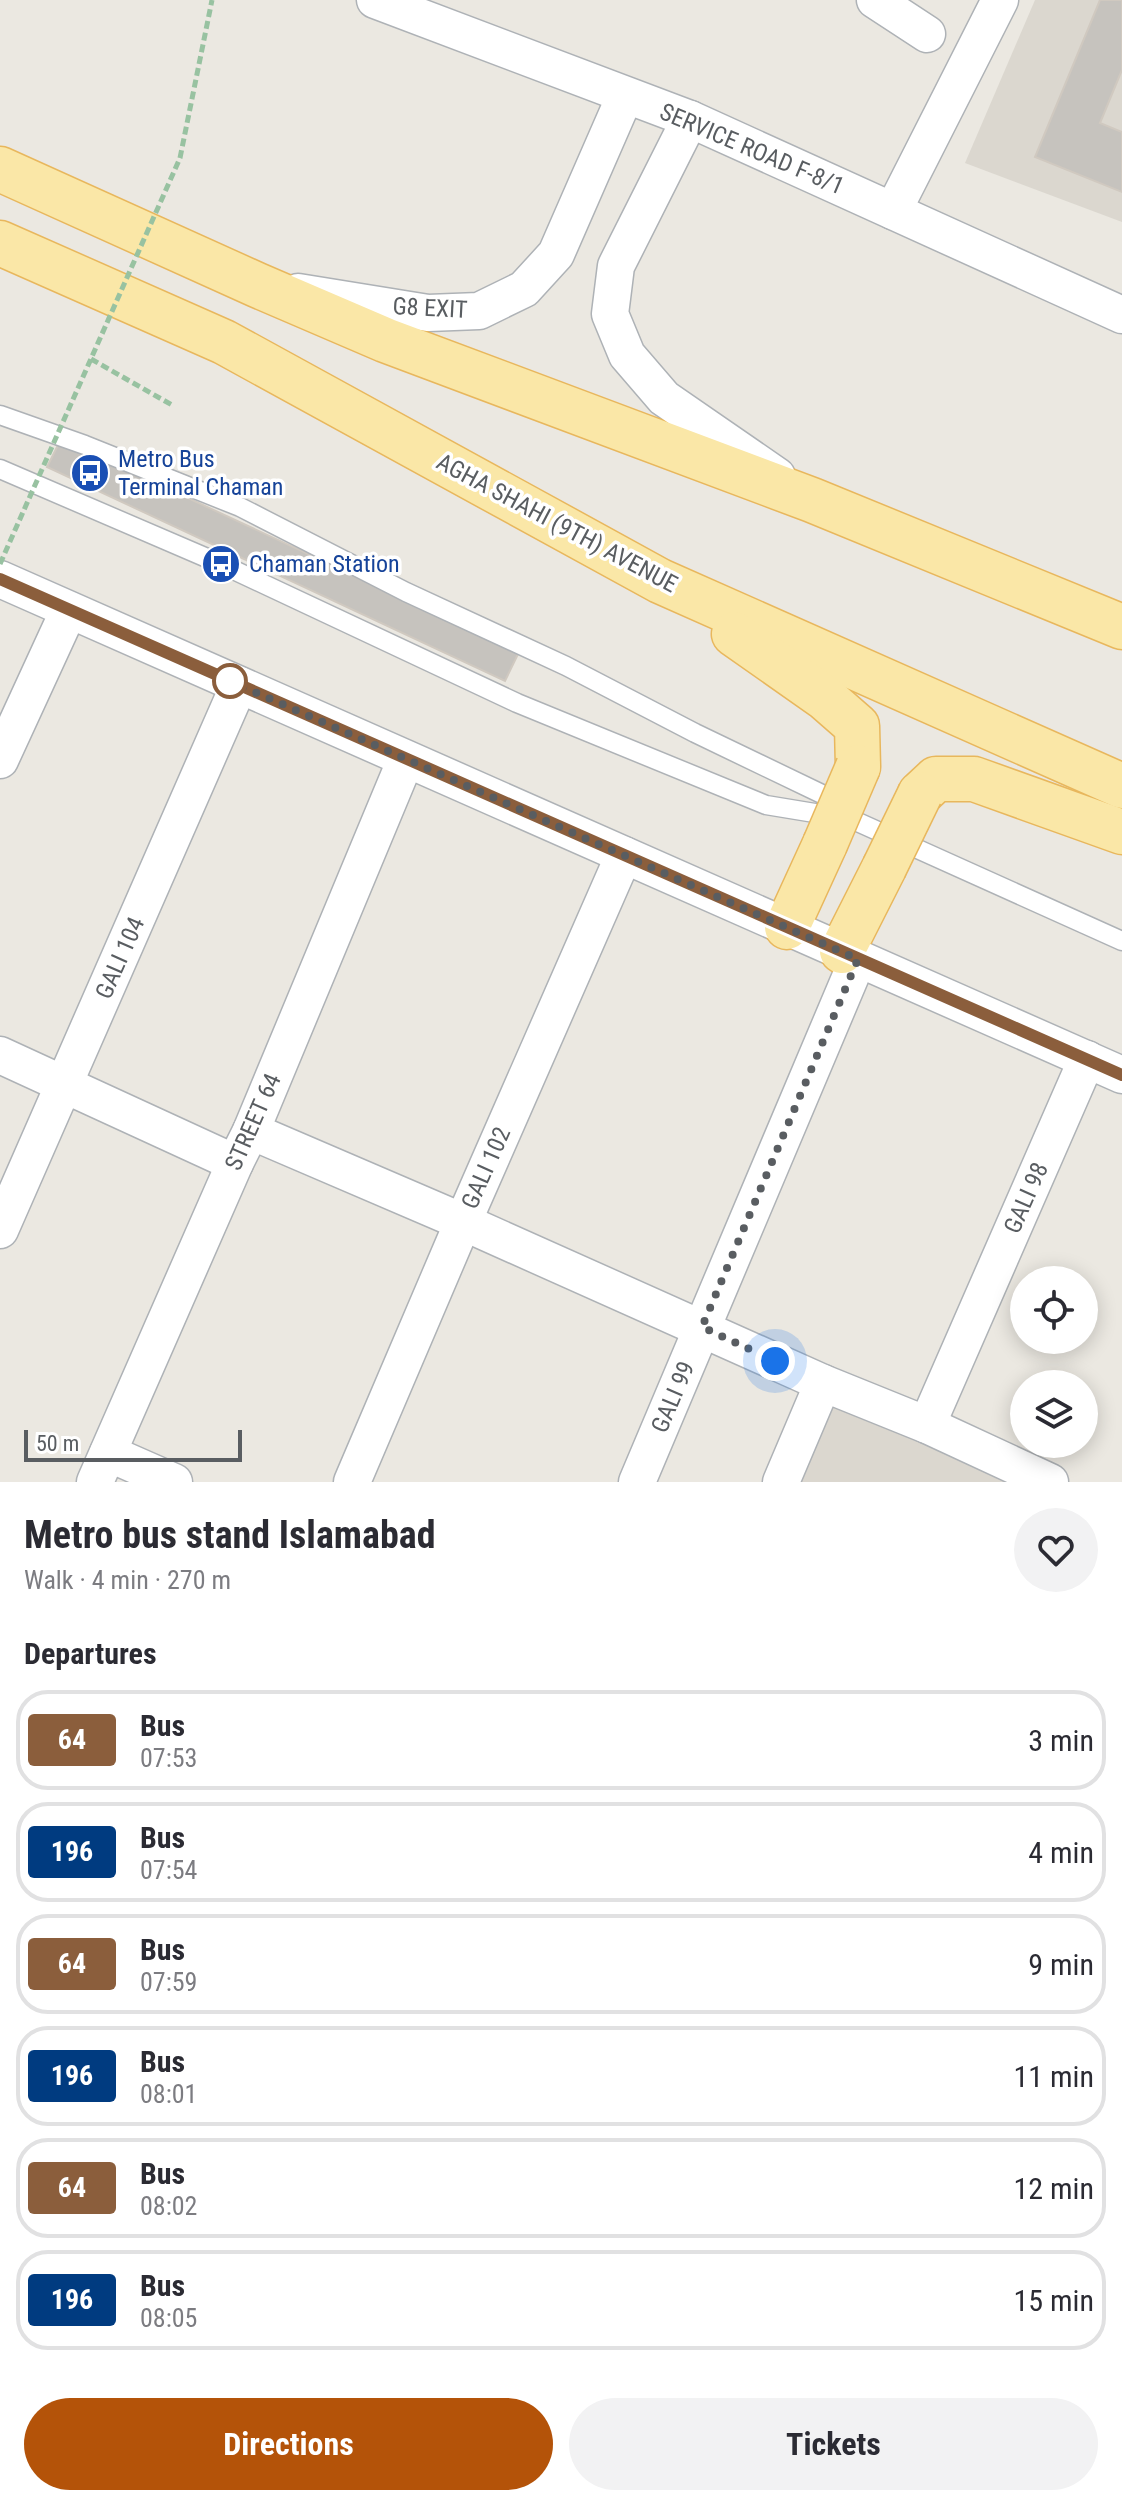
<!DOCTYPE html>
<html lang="en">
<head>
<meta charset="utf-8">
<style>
  body { margin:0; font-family:"Roboto Condensed",sans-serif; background:#f2f2f3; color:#2b2b33; height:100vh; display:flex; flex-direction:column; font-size:30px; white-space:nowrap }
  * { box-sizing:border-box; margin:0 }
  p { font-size:26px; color:#7c7c81 }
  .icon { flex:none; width:44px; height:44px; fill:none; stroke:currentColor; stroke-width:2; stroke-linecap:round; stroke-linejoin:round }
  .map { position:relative; height:1482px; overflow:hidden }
  .side { display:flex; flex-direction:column; background:#fff; flex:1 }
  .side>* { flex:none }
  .badge { padding:0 16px; border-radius:6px; font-size:28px; line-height:52px }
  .buttons { position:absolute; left:1010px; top:1266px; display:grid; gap:16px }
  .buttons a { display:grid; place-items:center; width:88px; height:88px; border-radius:50%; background:#fff; box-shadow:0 4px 20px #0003; font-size:40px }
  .scale { position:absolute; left:24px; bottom:20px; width:218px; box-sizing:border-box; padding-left:8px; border:4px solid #595d61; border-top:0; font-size:22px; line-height:28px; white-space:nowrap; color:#595d61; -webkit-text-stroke:6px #fff; paint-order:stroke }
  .you { position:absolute; width:40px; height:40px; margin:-20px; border:6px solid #fff; border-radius:50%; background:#1a73e8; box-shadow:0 0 0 12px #1a73e833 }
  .map>.badge { position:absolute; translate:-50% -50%; box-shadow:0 0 0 4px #fff }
  h2 { padding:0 24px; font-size:30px; line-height:72px }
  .round { display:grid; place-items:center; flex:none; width:84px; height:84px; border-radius:42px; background:#f2f2f3 }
  .headline { display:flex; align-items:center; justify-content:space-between; height:136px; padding:0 24px }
  h1 { font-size:38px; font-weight:700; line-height:60px }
  .button { display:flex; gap:16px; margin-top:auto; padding:16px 24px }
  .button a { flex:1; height:92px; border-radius:48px; background:#b45309; color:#fff; font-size:32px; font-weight:700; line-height:92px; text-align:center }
  .button a+a { background:#f2f2f3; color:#2b2b33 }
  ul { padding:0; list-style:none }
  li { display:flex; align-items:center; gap:24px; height:100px; margin:0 16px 12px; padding:0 8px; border:4px solid #e1e1e2; border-radius:32px }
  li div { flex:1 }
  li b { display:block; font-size:30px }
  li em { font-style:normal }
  li .badge { min-width:88px; font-weight:700; text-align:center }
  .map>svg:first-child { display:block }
</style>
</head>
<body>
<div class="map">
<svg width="1122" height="1482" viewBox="0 0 1122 1482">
  <rect width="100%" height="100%" fill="#ebe8e1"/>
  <g fill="#dbd7cf">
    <polygon points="1035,0 1122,0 1122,222 965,163"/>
    <polygon points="830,1399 1016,1482 794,1482"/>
  </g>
  <g fill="#c6c3be" stroke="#d0c9c0" stroke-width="2">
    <polygon points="1100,0 1122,0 1122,70 1100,123 1122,132 1122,192 1035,157"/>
    <polygon points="61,439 519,652 505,681 47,467"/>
  </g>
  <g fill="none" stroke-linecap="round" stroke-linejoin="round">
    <defs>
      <g id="lane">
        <polyline points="0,415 85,445 240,507 406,592 566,666 695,733 826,796 840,809"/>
        <polyline points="0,469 221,564 517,703 766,805 851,819 1122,941"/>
      </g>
      <g id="street">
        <polyline points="375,0 690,119 1122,315"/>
        <polyline points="875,0 927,34"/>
        <polyline points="690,119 616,266 610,314 627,355 664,398 777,476"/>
        <polyline points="893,211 1000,0"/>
        <polyline points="298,292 428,313 479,311 524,289 556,254 625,96"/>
        <polyline points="0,579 1122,1075"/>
        <polyline points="0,760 69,610"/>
        <polyline points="0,1055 235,1163"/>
        <polyline points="251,1131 463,1222 823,1383 927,1425 1050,1482"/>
        <polyline points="0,1230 239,685"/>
        <polyline points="927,1425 1087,1059"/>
        <polyline points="108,1453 174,1482"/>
        <polyline points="95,1482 235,1163 251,1131 406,759"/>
        <polyline points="352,1482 463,1222 624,855"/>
        <polyline points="637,1482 858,959"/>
        <polyline points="781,1482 823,1383"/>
      </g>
      <g id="primary">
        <polyline points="0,169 257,285 385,340 812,500 1122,627"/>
        <polyline points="0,243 224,342 660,581 1122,786"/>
        <polyline points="734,634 825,698 857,726 858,767"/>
        <polyline points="920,794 936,779 974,779 1122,832"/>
        <polyline points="787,927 825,844"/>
        <polyline points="842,951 884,868"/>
      </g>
    </defs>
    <use href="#lane" stroke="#aeb2b6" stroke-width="21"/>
    <use href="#street" stroke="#aeb2b6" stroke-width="39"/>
    <use href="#primary" stroke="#e8b75d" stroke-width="47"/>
    <polyline stroke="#98c2a1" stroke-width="5" stroke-dasharray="8 4" stroke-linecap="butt" points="91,359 172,405"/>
    <use href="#lane" stroke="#fff" stroke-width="18"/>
    <use href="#street" stroke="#fff" stroke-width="36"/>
    <use href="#primary" stroke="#fae7a7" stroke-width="44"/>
    <defs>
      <g id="primary-bridge">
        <polyline points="825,844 858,767"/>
        <polyline points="884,868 920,794"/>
      </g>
    </defs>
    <use href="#primary-bridge" stroke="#e8b75d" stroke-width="47" stroke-linecap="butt"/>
    <polyline stroke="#98c2a1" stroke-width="5" stroke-dasharray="8 4" stroke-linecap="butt" points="0,564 180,158 212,0"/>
    <use href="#primary-bridge" stroke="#fae7a7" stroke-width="44"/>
  </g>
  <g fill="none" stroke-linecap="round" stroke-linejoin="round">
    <defs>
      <polyline id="line" points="0,579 1122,1075"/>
    </defs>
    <use href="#line" stroke="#fff" stroke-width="18"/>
    <use href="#line" stroke="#8b5e3c" stroke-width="12"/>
    <polyline stroke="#595d61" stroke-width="8" stroke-dasharray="0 14.4" points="230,681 858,959 702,1327 775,1361"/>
  </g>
  <defs>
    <symbol id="bus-disc" viewBox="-11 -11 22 22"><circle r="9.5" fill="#1a4fb4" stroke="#fff"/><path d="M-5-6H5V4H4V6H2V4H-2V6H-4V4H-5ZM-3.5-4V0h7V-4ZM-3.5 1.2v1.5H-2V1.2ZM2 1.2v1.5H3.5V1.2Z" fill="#fff"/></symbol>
  </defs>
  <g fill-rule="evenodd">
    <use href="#bus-disc" x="68" y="451" width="44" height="44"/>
    <use href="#bus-disc" x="199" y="542" width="44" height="44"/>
  </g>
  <circle fill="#fff" stroke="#8b5e3c" stroke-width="4" cx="230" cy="681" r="16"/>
  <g text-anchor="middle" stroke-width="7" stroke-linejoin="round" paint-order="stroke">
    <g font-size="24" fill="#595d61" stroke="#fff">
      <text transform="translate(752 149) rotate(23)" y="8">SERVICE ROAD F-8/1</text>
      <text transform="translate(430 308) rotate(3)" y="8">G8 EXIT</text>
      <text transform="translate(557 523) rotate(28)" y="8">AGHA SHAHI (9TH) AVENUE</text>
      <text transform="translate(120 958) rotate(-66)" y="8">GALI 104</text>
      <text transform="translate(253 1122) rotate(-66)" y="8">STREET 64</text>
      <text transform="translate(486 1168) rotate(-66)" y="8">GALI 102</text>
      <text transform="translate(1026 1198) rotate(-66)" y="8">GALI 98</text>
      <text transform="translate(673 1397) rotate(-67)" y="8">GALI 99</text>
    </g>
    <g font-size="24" fill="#164399" stroke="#fff" text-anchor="start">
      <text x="118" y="467">Metro Bus<tspan x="118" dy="28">Terminal Chaman</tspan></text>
      <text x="249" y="572">Chaman Station</text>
    </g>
  </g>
</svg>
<div class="buttons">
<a><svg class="icon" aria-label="locate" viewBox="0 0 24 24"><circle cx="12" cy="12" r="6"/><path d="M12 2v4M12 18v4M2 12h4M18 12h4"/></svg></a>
<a><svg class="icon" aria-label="layers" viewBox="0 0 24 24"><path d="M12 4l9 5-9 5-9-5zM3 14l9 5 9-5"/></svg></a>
</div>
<div class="scale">50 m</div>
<div class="you" style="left:775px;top:1361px"></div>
</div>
<section class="side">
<div class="headline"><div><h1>Metro bus stand Islamabad</h1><p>Walk · 4 min · 270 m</p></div><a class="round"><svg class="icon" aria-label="heart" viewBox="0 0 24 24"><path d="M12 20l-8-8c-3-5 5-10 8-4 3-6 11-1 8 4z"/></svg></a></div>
<h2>Departures</h2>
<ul>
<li><span class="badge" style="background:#8b5e3c;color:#fff">64</span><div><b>Bus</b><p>07:53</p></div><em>3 min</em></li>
<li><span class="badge" style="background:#003b80;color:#fff">196</span><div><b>Bus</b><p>07:54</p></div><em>4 min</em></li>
<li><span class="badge" style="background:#8b5e3c;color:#fff">64</span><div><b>Bus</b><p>07:59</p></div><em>9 min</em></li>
<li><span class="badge" style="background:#003b80;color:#fff">196</span><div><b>Bus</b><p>08:01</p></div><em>11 min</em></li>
<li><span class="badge" style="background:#8b5e3c;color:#fff">64</span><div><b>Bus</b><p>08:02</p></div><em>12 min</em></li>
<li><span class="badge" style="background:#003b80;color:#fff">196</span><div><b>Bus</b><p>08:05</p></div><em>15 min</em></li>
</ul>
<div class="button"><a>Directions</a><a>Tickets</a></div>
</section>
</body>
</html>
